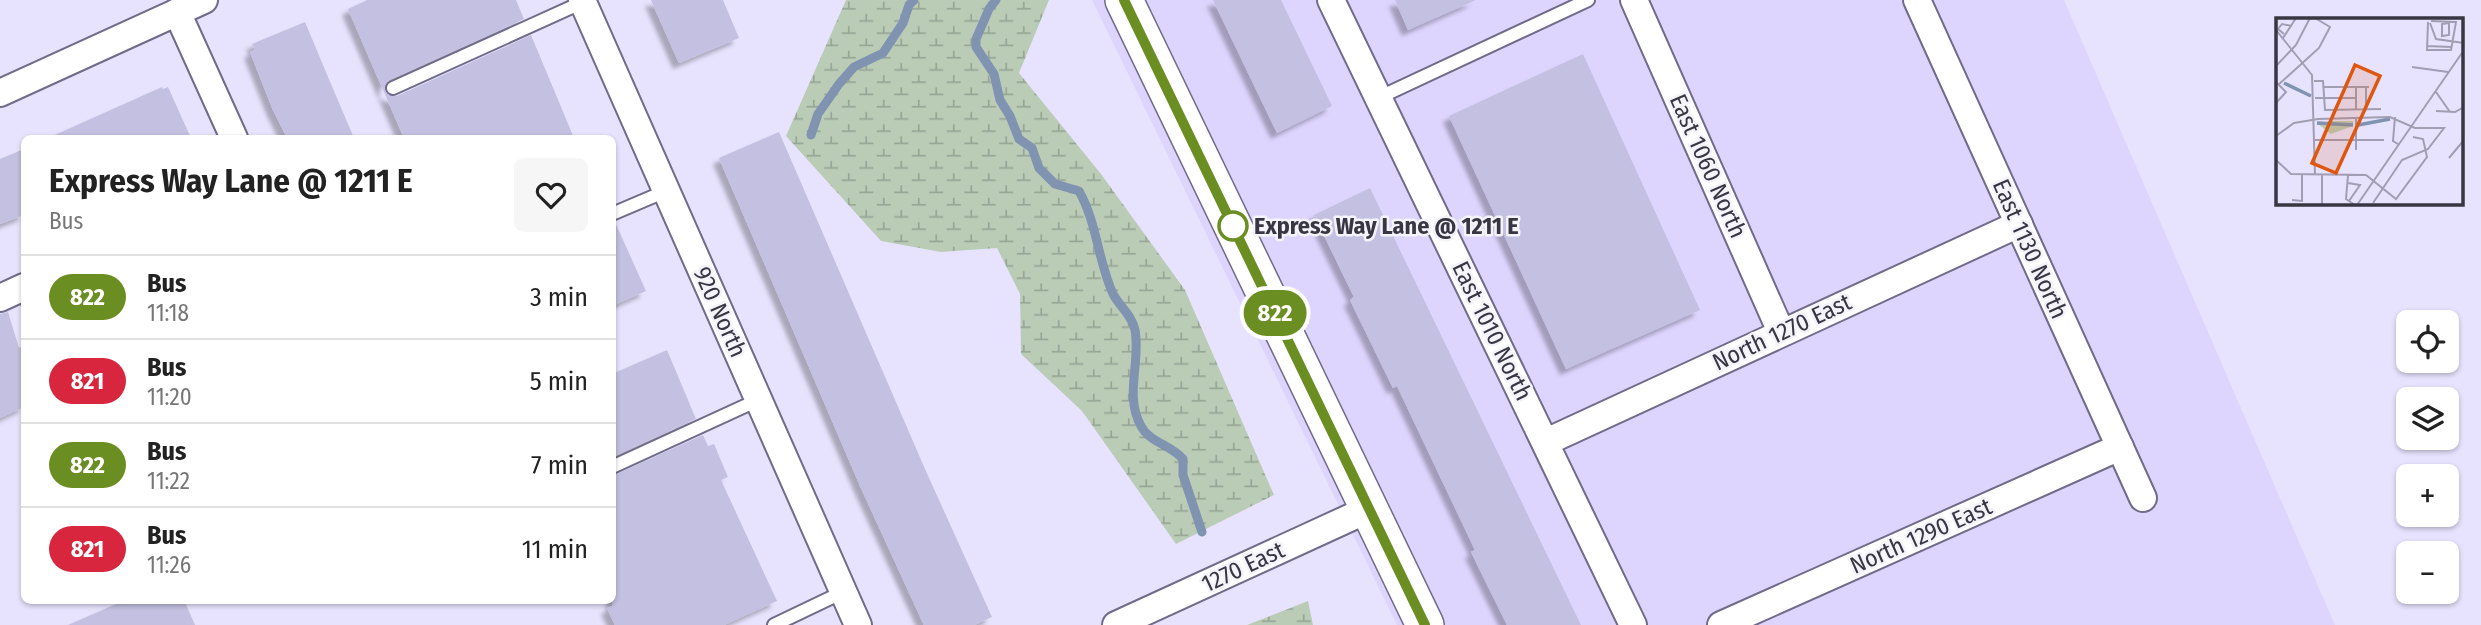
<!DOCTYPE html>
<html lang="en">
<head>
<meta charset="utf-8">
<style>
  body { margin:0; font-family:"Fira Sans Condensed",sans-serif; background:#f6f6f6; color:#222; height:100vh; display:flex; flex-direction:column; font-size:26px; white-space:nowrap }
  * { box-sizing:border-box; margin:0 }
  p { font-size:23px; color:#767676 }
  .icon { flex:none; width:38px; height:38px; fill:none; stroke:currentColor; stroke-width:2; stroke-linecap:round; stroke-linejoin:round }
  .map { position:relative; flex:1; overflow:hidden }
  .drawer { position:absolute; left:21px; top:135px; width:595px; height:469px; display:flex; flex-direction:column; background:#fff; border-radius:10px; box-shadow:0 2px 5px #0004 }
  .drawer>* { flex:none }
  .badge { padding:0 14px; border-radius:23px; font-size:24px; line-height:46px }
  .controls { position:absolute; left:2396px; top:310px; display:grid; gap:14px }
  .controls a { display:grid; place-items:center; width:63px; height:63px; border-radius:10px; background:#fff; box-shadow:0 2px 5px #0004; font-size:35px }
  .map>.badge { position:absolute; translate:-50% -50%; box-shadow:0 0 0 4px #fff }
  .round { display:grid; place-items:center; flex:none; width:74px; height:74px; border-radius:10px; background:#f6f6f6 }
  .overview { display:flex; align-items:center; justify-content:space-between; height:119px; padding:0 28px }
  h1 { font-size:33px; font-weight:700; line-height:52px }
  ul { padding:0; list-style:none }
  li { display:flex; align-items:center; gap:21px; height:84px; padding:0 28px; border-top:2px solid #e0e0e0 }
  li div { flex:1 }
  li b { display:block; font-size:26px }
  li em { font-style:normal }
  li .badge { min-width:77px; font-weight:700; text-align:center }
  .map>svg:first-child { display:block }
</style>
</head>
<body>
<div class="map">
<svg width="2481" height="625" viewBox="0 0 2481 625">
  <defs>
    <pattern id="wetland-marsh" width="20" height="14" patternUnits="userSpaceOnUse" patternTransform="scale(1.75)"><rect width="20" height="14" fill="#baccb6"/><path d="M1 5h8M5 5V1M11 12h8M15 12V8" fill="none" stroke="#98a696"/></pattern>
    <filter id="shadow"><feDropShadow dx="-6" dy="6" stdDeviation="2" flood-color="#0004"/></filter>
  </defs>
  <rect width="100%" height="100%" fill="#e7e3fe"/>
  <polygon fill="#ddd5fe" points="1092,0 2064,0 2335,625 1397,625"/>
  <g fill="url(#wetland-marsh)">
    <polygon points="846,0 1049,0 1019,73 1101,174 1185,290 1274,495 1176,544 1082,411 1021,354 1020,294 997,248 941,252 881,241 786,136"/>
    <polygon points="1308,601 1313,625 1247,625"/>
  </g>
  <g fill="none" stroke-linecap="round" stroke-linejoin="round">
    <g stroke="#8094b2" stroke-width="9">
      <path d="M996,0L989,9L976,39V47L994,74L1000,100L1010,116L1019,139L1032,148L1039,168L1055,184L1079,191C1097,223 1098,261 1113,294C1120,307 1132,315 1135,330C1141,362 1124,396 1141,426C1149,442 1171,445 1183,459V475L1202,532"/>
      <polyline points="811,135 818,114 839,84 854,67 883,53 903,23 909,5 914,0"/>
    </g>
  </g>
  <g fill="#c4c0e1" filter="url(#shadow)">
    <polygon points="367,0 516,0 524,19 389,80 386,84 385,91 388,95 397,96 531,35 574,138 404,138 348,9"/>
    <polygon points="651,0 723,0 739,38 679,63"/>
    <polygon points="1213,0 1281,0 1332,106 1277,133"/>
    <polygon points="1395,0 1476,0 1408,30"/>
    <polygon points="305,22 331,84 354,138 287,138 273,110 250,52 255,50 252,44"/>
    <polygon points="1583,54 1700,310 1566,369 1449,116"/>
    <polygon points="162,87 163,89 168,87 191,138 48,138"/>
    <polygon points="779,132 925,469 992,617 974,625 924,625 861,488 719,158"/>
    <polygon points="24,149 24,215 0,224 0,159"/>
    <polygon points="1370,188 1581,625 1507,625 1471,552 1475,550 1397,386 1393,388 1350,300 1354,297 1314,215"/>
    <polygon points="615,222 646,291 612,306 612,223"/>
    <polygon points="8,312 19,348 24,345 24,407 0,418 0,314"/>
    <polygon points="667,350 696,419 612,457 612,374"/>
    <polygon points="703,435 708,446 714,444 728,477 721,480 777,601 724,625 615,625 607,608 612,606 612,476"/>
    <polygon points="125,600 184,600 195,625 68,625"/>
  </g>
  <g fill="none" stroke-linecap="round" stroke-linejoin="round">
    <defs>
      <g id="lane">
        <polyline points="393,88 583,2"/>
        <polyline points="1378,98 1588,0"/>
        <polyline points="612,214 666,191"/>
        <polyline points="612,467 758,400"/>
        <polyline points="774,625 843,592"/>
      </g>
      <g id="street">
        <polyline points="582,0 858,625"/>
        <polyline points="1331,0 1633,625"/>
        <polyline points="1634,0 1781,332"/>
        <polyline points="1917,0 2143,498"/>
        <polyline points="177,12 234,138"/>
        <polyline points="0,93 204,0"/>
        <polyline points="0,298 24,287"/>
        <polyline points="1546,442 2019,224"/>
        <polyline points="1116,625 1369,509"/>
        <polyline points="1721,625 2120,447"/>
      </g>
      <polyline id="secondary" points="1124,0 1425,625"/>
    </defs>
    <use href="#lane" stroke="#706b88" stroke-width="16"/>
    <use href="#street" stroke="#706b88" stroke-width="30"/>
    <use href="#secondary" stroke="#706b88" stroke-width="40"/>
    <use href="#lane" stroke="#fff" stroke-width="12"/>
    <use href="#street" stroke="#fff" stroke-width="26"/>
    <use href="#secondary" stroke="#fff" stroke-width="37"/>
  </g>
  <g fill="none" stroke-linecap="round" stroke-linejoin="round">
    <defs>
      <polyline id="line" points="1124,0 1425,625"/>
    </defs>
    <use href="#line" stroke="#fff" stroke-width="16"/>
    <use href="#line" stroke="#6b8e23" stroke-width="10"/>
  </g>
  <circle fill="#fff" stroke="#6b8e23" stroke-width="3.5" cx="1233" cy="226" r="14"/>
  <g text-anchor="middle" stroke-width="5" stroke-linejoin="round" paint-order="stroke">
    <g font-size="24" fill="#383643" stroke="#f4f3fa">
      <text transform="translate(1708 166) rotate(66)" y="8">East 1060 North</text>
      <text transform="translate(2030 249) rotate(66)" y="8">East 1130 North</text>
      <text transform="translate(720 312) rotate(66)" y="8">920 North</text>
      <text transform="translate(1492 331) rotate(64)" y="8">East 1010 North</text>
      <text transform="translate(1782 332) rotate(-25)" y="8">North 1270 East</text>
      <text transform="translate(1921 536) rotate(-24)" y="8">North 1290 East</text>
      <text transform="translate(1243 567) rotate(-25)" y="8">1270 East</text>
    </g>
    <g font-size="24" font-weight="bold" fill="#383643" stroke="#f4f3fa" text-anchor="start">
      <text x="1254" y="234">Express Way Lane @ 1211 E</text>
    </g>
  </g>
  <g transform="translate(2276 18)">
    <rect width="187" height="187" fill="#e7e3fe"/>
    <path d="M54,103H77V108L55,116L42,106Z" fill="#baccb6"/>
    <path fill="none" stroke="#8094b2" stroke-width="3.5" d="M8,65L35,78M41,105L77,107M82,107L114,101"/>
    <path fill="none" stroke="#a19eb3" stroke-width="2" d="M152,4L151,32H175L180,4L155,3M154,5L160,21L188,25M173,5V17L166,18V6ZM0,12L36,57L39,157M8,16L2,11L6,6L16,8M7,20L20,0M151,28L175,29M0,48L20,27L34,0M136,49L172,54M38,63H47L49,92L105,91M0,64L10,74L0,85M2,67L43,30L54,9L39,0M47,69H93M80,69V91M160,74L174,94M39,80H80M90,91V69M160,93L179,94L188,89M119,99L117,123L122,126M80,100V132M0,118L18,105L42,101L114,99L139,110H168L152,131L126,142L97,185M39,122H108M173,140L188,122M0,142L15,156L90,157L120,181L151,139L147,121L137,119M46,157V187M72,157L70,181L79,187M72,165L84,167L73,183M16,182L26,183V157M81,187L188,32"/>
    <path fill="#df570f" fill-opacity="0.15" stroke="#df570f" stroke-width="3.5" d="M79,47L104,58L60,155L36,145Z"/>
    <rect width="187" height="187" fill="none" stroke="#383643" stroke-width="3.5"/>
  </g>
</svg>
<div class="controls">
<a><svg class="icon" aria-label="locate" viewBox="0 0 24 24"><circle cx="12" cy="12" r="6"/><path d="M12 2v4M12 18v4M2 12h4M18 12h4"/></svg></a>
<a><svg class="icon" aria-label="layers" viewBox="0 0 24 24"><path d="M12 4l9 5-9 5-9-5zM3 14l9 5 9-5"/></svg></a>
<a>+</a>
<a>−</a>
</div>
<b class="badge" style="left:1275px;top:313px;background:#6b8e23;color:#fff">822</b>
<section class="drawer">
<div class="overview"><div><h1>Express Way Lane @ 1211 E</h1><p>Bus</p></div><a class="round"><svg class="icon" aria-label="heart" viewBox="0 0 24 24"><path d="M12 20l-8-8c-3-5 5-10 8-4 3-6 11-1 8 4z"/></svg></a></div>
<ul>
<li><span class="badge" style="background:#6b8e23;color:#fff">822</span><div><b>Bus</b><p>11:18</p></div><em>3 min</em></li>
<li><span class="badge" style="background:#d7263d;color:#fff">821</span><div><b>Bus</b><p>11:20</p></div><em>5 min</em></li>
<li><span class="badge" style="background:#6b8e23;color:#fff">822</span><div><b>Bus</b><p>11:22</p></div><em>7 min</em></li>
<li><span class="badge" style="background:#d7263d;color:#fff">821</span><div><b>Bus</b><p>11:26</p></div><em>11 min</em></li>
</ul>
</section>
</div>
</body>
</html>
